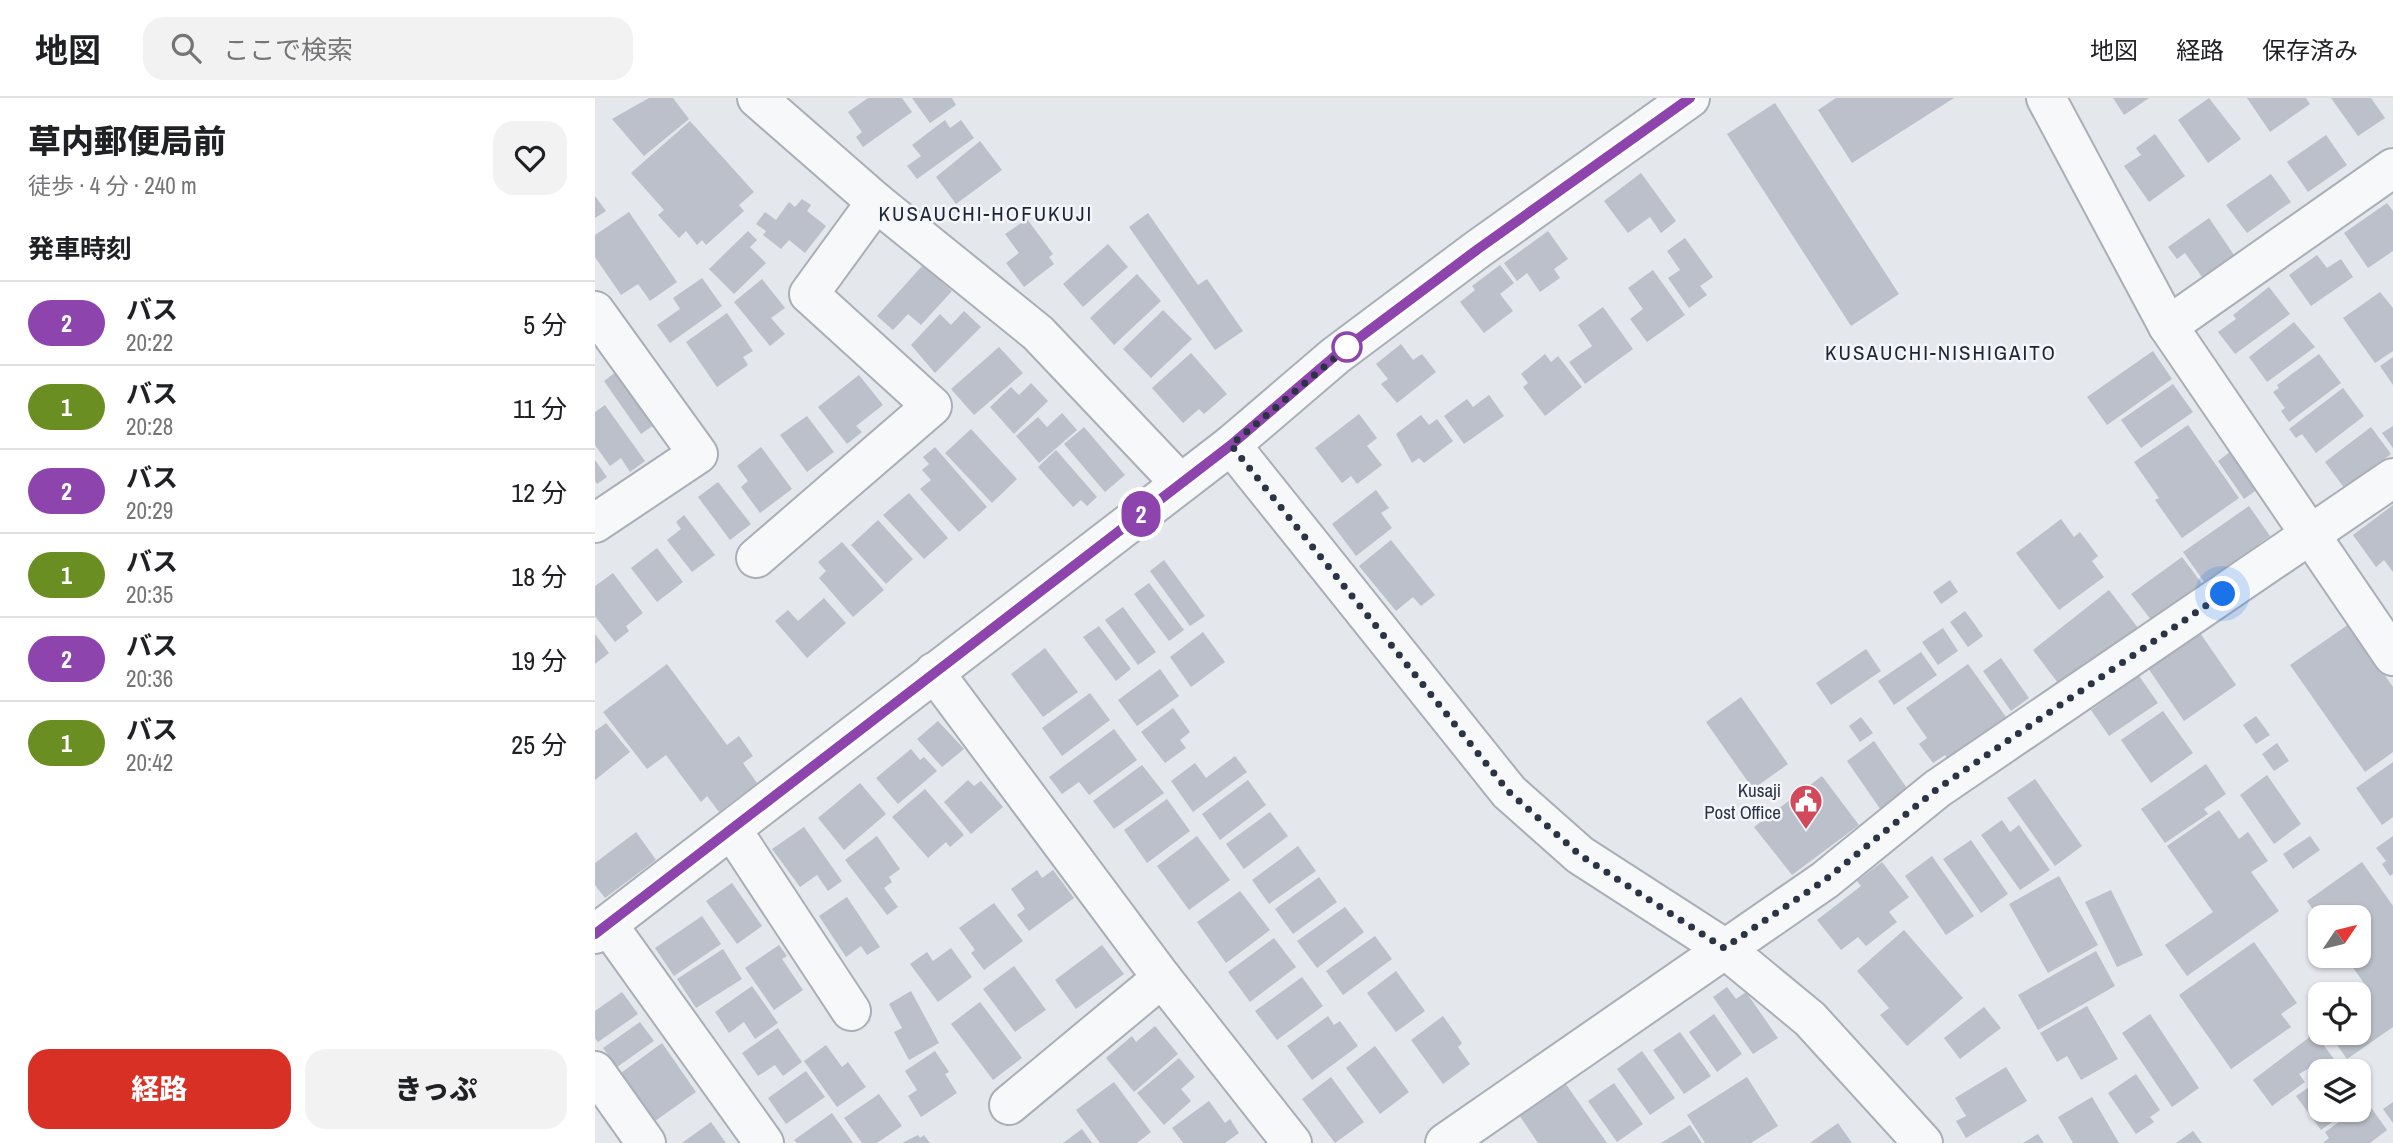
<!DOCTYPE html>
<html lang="ja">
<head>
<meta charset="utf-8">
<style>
  body { margin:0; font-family:"Archivo Narrow","Noto Sans JP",sans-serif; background:#f2f2f2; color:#202124; height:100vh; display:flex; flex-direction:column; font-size:26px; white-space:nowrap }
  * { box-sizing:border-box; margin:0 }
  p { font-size:23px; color:#757577 }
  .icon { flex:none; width:38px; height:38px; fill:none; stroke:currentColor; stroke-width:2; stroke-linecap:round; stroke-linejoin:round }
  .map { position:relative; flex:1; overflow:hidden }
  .drawer { display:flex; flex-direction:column; background:#fff; width:595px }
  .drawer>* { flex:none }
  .badge { padding:0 14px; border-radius:23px; font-size:24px; line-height:46px }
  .needle { width:46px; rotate:55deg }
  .buttons { position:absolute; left:1713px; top:807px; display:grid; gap:14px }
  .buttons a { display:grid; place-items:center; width:63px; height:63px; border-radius:14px; background:#fff; box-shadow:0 2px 5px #0004; font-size:35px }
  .you { position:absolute; width:35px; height:35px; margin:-18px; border:5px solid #fff; border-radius:50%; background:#1a73e8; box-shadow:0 0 0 10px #1a73e833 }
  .map>.badge { position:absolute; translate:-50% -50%; box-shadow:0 0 0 4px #fff }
  h2 { padding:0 28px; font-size:26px; line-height:63px }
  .round { display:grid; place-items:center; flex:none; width:74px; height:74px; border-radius:21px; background:#f2f2f2 }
  .headline { display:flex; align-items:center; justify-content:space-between; height:119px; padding:0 28px }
  h1 { font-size:33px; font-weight:800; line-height:52px }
  .action { display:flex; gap:14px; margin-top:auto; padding:14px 28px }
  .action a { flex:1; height:80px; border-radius:21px; background:#d93025; color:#fff; font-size:28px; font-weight:800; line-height:80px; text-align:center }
  .action a+a { background:#f2f2f2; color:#202124 }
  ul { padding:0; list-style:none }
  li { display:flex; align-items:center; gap:21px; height:84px; padding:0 28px; border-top:2px solid #e0e0e0 }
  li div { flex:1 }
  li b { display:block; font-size:26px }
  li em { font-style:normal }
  li .badge { min-width:77px; font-weight:700; text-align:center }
  header { display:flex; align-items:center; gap:42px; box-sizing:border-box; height:98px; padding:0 35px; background:#fff; border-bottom:2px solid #e0e0e0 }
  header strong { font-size:33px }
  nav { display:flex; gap:38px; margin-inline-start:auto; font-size:24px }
  .search { width:490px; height:63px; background:#f2f2f2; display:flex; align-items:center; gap:18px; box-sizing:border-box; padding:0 24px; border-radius:21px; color:#757577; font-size:26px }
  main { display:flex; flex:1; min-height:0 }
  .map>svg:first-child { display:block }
</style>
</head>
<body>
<header>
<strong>地図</strong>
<div class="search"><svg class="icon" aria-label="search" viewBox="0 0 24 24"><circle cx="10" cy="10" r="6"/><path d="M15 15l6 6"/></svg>ここで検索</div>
<nav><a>地図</a><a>経路</a><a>保存済み</a></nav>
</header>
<main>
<section class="drawer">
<div class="headline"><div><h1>草内郵便局前</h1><p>徒歩 · 4 分 · 240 m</p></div><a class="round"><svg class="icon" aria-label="heart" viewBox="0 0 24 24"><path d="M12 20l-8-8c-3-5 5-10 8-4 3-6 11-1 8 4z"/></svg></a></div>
<h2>発車時刻</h2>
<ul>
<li><span class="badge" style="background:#8e44ad;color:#fff">2</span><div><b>バス</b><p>20:22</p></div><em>5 分</em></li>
<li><span class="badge" style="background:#6b8e23;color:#fff">1</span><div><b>バス</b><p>20:28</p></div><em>11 分</em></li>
<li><span class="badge" style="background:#8e44ad;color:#fff">2</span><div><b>バス</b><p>20:29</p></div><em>12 分</em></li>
<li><span class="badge" style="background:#6b8e23;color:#fff">1</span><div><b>バス</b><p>20:35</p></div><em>18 分</em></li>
<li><span class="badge" style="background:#8e44ad;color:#fff">2</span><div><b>バス</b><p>20:36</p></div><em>19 分</em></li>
<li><span class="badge" style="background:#6b8e23;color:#fff">1</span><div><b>バス</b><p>20:42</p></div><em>25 分</em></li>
</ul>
<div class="action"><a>経路</a><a>きっぷ</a></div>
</section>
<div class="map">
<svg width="1798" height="1045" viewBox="0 0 1798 1045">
  <rect width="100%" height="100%" fill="#e4e7ec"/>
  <g fill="#bbc0ca">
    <polygon points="54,0 78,0 94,21 49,58 17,21"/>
    <polygon points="273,0 307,0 317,14 268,49 261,39 267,34 253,14"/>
    <polygon points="317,0 357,0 361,7 335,25"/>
    <polygon points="1241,0 1359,0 1257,65 1223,12"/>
    <polygon points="1518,0 1554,0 1529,17"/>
    <polygon points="1614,0 1646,41 1613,65 1583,22"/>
    <polygon points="1652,0 1711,0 1715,6 1675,34"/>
    <polygon points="1736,0 1776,0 1790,20 1763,38"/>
    <polygon points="1180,5 1304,196 1256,228 1132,36"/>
    <polygon points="350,22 355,30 366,22 379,40 322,81 312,68 326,58 317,47"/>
    <polygon points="95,23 159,94 144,107 149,113 111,147 107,142 102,147 91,133 84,140 63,117 69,112 36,75"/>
    <polygon points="1560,36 1590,78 1554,104 1529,68 1546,57 1541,50"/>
    <polygon points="1731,37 1752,67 1713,94 1692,64"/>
    <polygon points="385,43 407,72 361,106 341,79"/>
    <polygon points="1046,75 1081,123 1066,135 1055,119 1033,135 1009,103"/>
    <polygon points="1676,76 1696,104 1652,135 1631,107"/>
    <polygon points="0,98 11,113 0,120"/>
    <polygon points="207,101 216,107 212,113 231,128 210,155 194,142 186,151 168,137 171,133 161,126 170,114 181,122 194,104 200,109"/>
    <polygon points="1792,105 1798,113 1798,153 1773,170 1749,135"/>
    <polygon points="34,114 82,184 55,203 43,186 26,197 0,159 0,137"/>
    <polygon points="553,115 603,187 612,181 648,233 620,252 534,129"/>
    <polygon points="1614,120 1639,157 1607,179 1590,155 1582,161 1573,149"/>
    <polygon points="432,121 458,156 454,159 459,166 429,189 411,165 424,155 410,136"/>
    <polygon points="153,133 162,142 155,149 171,165 139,196 114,171"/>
    <polygon points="953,133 973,161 959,171 965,180 945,194 932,175 922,183 909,165"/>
    <polygon points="1090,140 1118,179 1105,188 1112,197 1094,210 1073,180 1085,172 1072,153"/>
    <polygon points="513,146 533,169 488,209 468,186"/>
    <polygon points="1722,157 1732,170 1746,161 1758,179 1716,208 1694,177"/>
    <polygon points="328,167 357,193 326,227 313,216 298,232 282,218"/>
    <polygon points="905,167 919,185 905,196 918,213 889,235 865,204 880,192 877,188"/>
    <polygon points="1058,172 1090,217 1052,244 1035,221 1048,211 1033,190"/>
    <polygon points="542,176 566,203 519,247 495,220"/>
    <polygon points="107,180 127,208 75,245 62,227 85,211 78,200"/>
    <polygon points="167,181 190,210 176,220 190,236 175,248 139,204"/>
    <polygon points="1674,189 1695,216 1640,256 1623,234 1641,221 1638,217"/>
    <polygon points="1785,194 1798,210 1798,253 1780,265 1748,220"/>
    <polygon points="1008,209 1038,251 990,286 974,264 997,248 983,227"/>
    <polygon points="568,212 597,241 556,280 528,251"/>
    <polygon points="369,213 386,229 340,275 316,247 345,216 356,227"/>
    <polygon points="132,215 158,253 148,259 153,267 122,289 91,244"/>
    <polygon points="1699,224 1720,249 1672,284 1654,259"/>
    <polygon points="806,246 818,262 827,256 841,274 802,305 786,286 793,281 781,266"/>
    <polygon points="404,249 428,275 379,317 356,291"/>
    <polygon points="1558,253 1577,281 1512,327 1492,299"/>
    <polygon points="596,255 632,296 609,316 604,311 588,325 557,290"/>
    <polygon points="950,256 956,264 963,258 987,289 950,318 928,289 933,285 926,276"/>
    <polygon points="1724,256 1746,285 1694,324 1686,313 1690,310 1678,294 1684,290 1682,287"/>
    <polygon points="1798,259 1798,287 1785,268"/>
    <polygon points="22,273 59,327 46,336 9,283"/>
    <polygon points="264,277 288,307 261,328 267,334 252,346 223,309"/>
    <polygon points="436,285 453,303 419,336 395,309 416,289 424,297"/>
    <polygon points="1578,286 1598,314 1546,350 1526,322"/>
    <polygon points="1748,290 1769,318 1721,355 1707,336 1701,340 1694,331"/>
    <polygon points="894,297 909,318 869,346 849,318 872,301 878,309"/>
    <polygon points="10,307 50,363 35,374 26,360 15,368 0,347 0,314"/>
    <polygon points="467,315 482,332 444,365 421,338 443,319 452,329"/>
    <polygon points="764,316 782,340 772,348 787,367 762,386 756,378 747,385 720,350"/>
    <polygon points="826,317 834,327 842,321 858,343 829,365 824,360 817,365 801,336"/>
    <polygon points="212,318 239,354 212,374 185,337"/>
    <polygon points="1593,327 1644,400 1587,440 1560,402 1564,400 1539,364"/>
    <polygon points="1798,328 1798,350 1787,335"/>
    <polygon points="489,329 530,377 510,394 469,346"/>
    <polygon points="1776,329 1796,356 1750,391 1730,364"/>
    <polygon points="376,331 422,381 397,405 350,355"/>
    <polygon points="166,349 197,391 165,415 146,389 153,383 142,368"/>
    <polygon points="340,349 392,409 364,434 325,391 336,382 327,372 334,366 328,359"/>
    <polygon points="1640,350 1667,388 1649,401 1623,363"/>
    <polygon points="461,352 502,399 492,408 486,402 478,409 443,369"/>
    <polygon points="0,362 12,379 2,386 0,383"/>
    <polygon points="123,384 156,426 135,442 103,399"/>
    <polygon points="781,392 794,410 786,415 797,430 761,458 737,426"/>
    <polygon points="314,395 353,440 329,461 288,417"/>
    <polygon points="1798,407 1798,474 1789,462 1781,469 1758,437"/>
    <polygon points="1654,408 1675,438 1610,485 1588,454"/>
    <polygon points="89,417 120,457 97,474 72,442 86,431 81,424"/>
    <polygon points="1466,421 1479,439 1485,434 1503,458 1497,463 1509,479 1464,512 1421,455"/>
    <polygon points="283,422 318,461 291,486 256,447"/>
    <polygon points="796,442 840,497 826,508 818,499 801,513 764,468"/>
    <polygon points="247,444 289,492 258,519 224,480 231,473 223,464"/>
    <polygon points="62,450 88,484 62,504 36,470"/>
    <polygon points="1587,459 1608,487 1557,523 1536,496"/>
    <polygon points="569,462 610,518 595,528 555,473"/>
    <polygon points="18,475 48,515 31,528 34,533 20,544 0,518 0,488"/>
    <polygon points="1355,482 1363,494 1346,506 1338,494"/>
    <polygon points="554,485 589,532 574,543 539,496"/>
    <polygon points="1514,492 1543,530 1466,589 1438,552"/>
    <polygon points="229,500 251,525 212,560 180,523 193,512 203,523"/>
    <polygon points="528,509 561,554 543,567 510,522"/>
    <polygon points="1370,513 1388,538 1373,549 1355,524"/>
    <polygon points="1754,526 1798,589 1798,654 1770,674 1695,567"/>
    <polygon points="504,528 536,571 521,583 488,539"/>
    <polygon points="1348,530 1363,553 1343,567 1327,544"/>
    <polygon points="608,534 630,564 596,589 575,559"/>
    <polygon points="1605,535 1641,587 1589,623 1553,570"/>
    <polygon points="0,536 14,555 0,566"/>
    <polygon points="450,550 483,594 448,619 416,576"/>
    <polygon points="1271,551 1286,573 1236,607 1221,585"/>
    <polygon points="1326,554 1342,577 1299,607 1283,583"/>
    <polygon points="1406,560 1434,600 1416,613 1388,573"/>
    <polygon points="72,566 132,647 144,638 158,658 148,665 162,685 124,714 112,698 106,704 71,657 52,671 8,614"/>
    <polygon points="1373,566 1411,619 1383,638 1387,644 1356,666 1350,657 1338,665 1324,646 1332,640 1311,610"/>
    <polygon points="565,571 584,598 542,628 523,602"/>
    <polygon points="1544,578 1563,605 1514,638 1496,612"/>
    <polygon points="495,595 515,622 467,658 447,630"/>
    <polygon points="1146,599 1193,666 1158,691 1111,624"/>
    <polygon points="578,610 595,634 585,642 591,650 570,665 546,634"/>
    <polygon points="1568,613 1598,655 1556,685 1526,642"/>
    <polygon points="1661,618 1675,637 1661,646 1648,627"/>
    <polygon points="1266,619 1278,635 1265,644 1254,628"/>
    <polygon points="343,623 369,651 347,669 322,641"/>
    <polygon points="11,625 35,654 0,682 0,633"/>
    <polygon points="519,631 542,662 494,697 484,684 467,696 454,679"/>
    <polygon points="1279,643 1316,696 1288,715 1252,663"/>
    <polygon points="1682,645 1694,663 1679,673 1667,656"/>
    <polygon points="316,651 325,662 329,659 342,673 303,706 281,680"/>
    <polygon points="640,658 652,674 598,714 576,683 600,665 611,680"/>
    <polygon points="1798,664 1798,719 1787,727 1761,690"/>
    <polygon points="1611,666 1631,696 1609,711 1613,716 1570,745 1546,711"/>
    <polygon points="547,667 569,695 519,731 498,703"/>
    <polygon points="1672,677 1706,726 1679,746 1645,697"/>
    <polygon points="1227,678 1264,727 1197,777 1159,729"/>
    <polygon points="1440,681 1487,748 1460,768 1412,700"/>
    <polygon points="373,682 379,688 386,683 408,709 376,736 349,704"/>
    <polygon points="653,682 671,707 625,742 607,716"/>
    <polygon points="265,685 291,716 249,752 223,720"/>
    <polygon points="330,691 369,737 355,749 351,744 333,760 297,719"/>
    <polygon points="572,701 595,733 552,765 529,732"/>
    <polygon points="1624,712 1644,741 1653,734 1673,763 1656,774 1684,813 1592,878 1570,847 1618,814 1572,748"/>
    <polygon points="675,714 693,738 649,771 631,746"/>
    <polygon points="1407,722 1415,734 1424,727 1455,772 1425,792 1386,737"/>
    <polygon points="209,729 247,783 233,793 222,777 205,789 177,751"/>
    <polygon points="41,734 61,762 10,800 0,787 0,765"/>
    <polygon points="282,738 305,771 294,779 297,784 289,790 303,809 292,817 250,762"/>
    <polygon points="602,738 635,782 594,812 562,768"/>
    <polygon points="1715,738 1725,752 1698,771 1688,756"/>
    <polygon points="1798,738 1798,776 1795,778 1787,766 1791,763 1781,750"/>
    <polygon points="1376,742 1413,796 1386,815 1348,761"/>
    <polygon points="703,748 721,773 674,806 657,782"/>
    <polygon points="1337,758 1379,818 1351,837 1310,778"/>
    <polygon points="1287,764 1314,799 1294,814 1302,824 1271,848 1263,839 1246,852 1222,822 1266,788 1262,783"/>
    <polygon points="1767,764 1798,808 1798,929 1752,961 1733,934 1764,934 1764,896 1759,896 1771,888 1750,858 1764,858 1764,819 1726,819 1726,823 1712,803"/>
    <polygon points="442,772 447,780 458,772 479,800 434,833 422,817 430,811 416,791"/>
    <polygon points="1464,778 1503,847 1453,875 1414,806"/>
    <polygon points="724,779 742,804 698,836 680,811"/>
    <polygon points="137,785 167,828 142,846 111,803"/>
    <polygon points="1516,792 1548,857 1522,869 1490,804"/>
    <polygon points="645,793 675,832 631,865 602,824"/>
    <polygon points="252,799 285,849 272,857 266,848 251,859 224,818"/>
    <polygon points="399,805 428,843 389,872 376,855 380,852 364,830"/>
    <polygon points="750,809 769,834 722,870 702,843"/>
    <polygon points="107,818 126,846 79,878 60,850"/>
    <polygon points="1309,832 1368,900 1312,948 1285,917 1294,910 1262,873"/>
    <polygon points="780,838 797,861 748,897 731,873"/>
    <polygon points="679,840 701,869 655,904 633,874"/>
    <polygon points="1659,844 1702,905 1686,916 1696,929 1636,971 1584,897"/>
    <polygon points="184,847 192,858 187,861 208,892 179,912 150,870"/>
    <polygon points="507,847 529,876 481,911 460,882"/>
    <polygon points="356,850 377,879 343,904 315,866 332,854 338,863"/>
    <polygon points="128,851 147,881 101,910 82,881"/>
    <polygon points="1501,853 1520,888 1443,932 1423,897"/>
    <polygon points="419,868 451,912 420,934 388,891"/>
    <polygon points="801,873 830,913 801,934 772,895"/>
    <polygon points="707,879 728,908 682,942 660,913"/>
    <polygon points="157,888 183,925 160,941 149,924 134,935 120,914"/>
    <polygon points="1132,889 1141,901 1151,894 1183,940 1158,956 1118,899"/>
    <polygon points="316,893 344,945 314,962 299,934 307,930 294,906"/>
    <polygon points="27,894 43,916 3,944 0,940 0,913"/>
    <polygon points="385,904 427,960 398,982 356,926"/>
    <polygon points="1492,908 1523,961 1486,982 1472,958 1462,964 1445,935"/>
    <polygon points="1389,909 1406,930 1365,961 1349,940"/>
    <polygon points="1119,916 1147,956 1122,974 1094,934"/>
    <polygon points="1555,916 1604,990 1577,1009 1527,935"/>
    <polygon points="733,918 739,927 745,923 763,948 717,982 692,948"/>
    <polygon points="848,918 867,945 863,949 875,966 848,986 816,942"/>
    <polygon points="45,924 59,943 22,969 8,950"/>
    <polygon points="560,928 583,956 539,994 511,960 537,938 541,944"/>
    <polygon points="183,930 207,964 188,978 180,967 163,978 147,955"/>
    <polygon points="1085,934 1116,978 1089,996 1058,952"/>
    <polygon points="1720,935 1741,964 1720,979 1713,971 1704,976 1710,984 1677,1008 1658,982"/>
    <polygon points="67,945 101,994 53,1028 19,980"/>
    <polygon points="231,947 247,969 253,964 271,989 242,1009 209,963"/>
    <polygon points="780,948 814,994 785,1016 751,970"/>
    <polygon points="340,953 354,974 350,976 362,995 326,1019 313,998 322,992 310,973"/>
    <polygon points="1047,953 1080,1000 1055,1017 1022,971"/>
    <polygon points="584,960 600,979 586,991 596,1003 569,1027 542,995"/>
    <polygon points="1411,969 1432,1003 1371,1040 1361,1023 1371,1018 1360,1000"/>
    <polygon points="211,973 230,999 191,1026 173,1000"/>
    <polygon points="1541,976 1565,1012 1555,1019 1559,1024 1541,1036 1513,995"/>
    <polygon points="736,979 769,1024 740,1045 707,1001"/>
    <polygon points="1152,979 1183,1028 1156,1045 1110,1045 1092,1017"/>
    <polygon points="1726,981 1726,1012 1754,1012 1726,1032 1701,998"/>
    <polygon points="968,982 1012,1045 943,1045 922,1014"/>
    <polygon points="519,984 556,1034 542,1045 505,1045 481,1012"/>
    <polygon points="1019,985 1048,1026 1022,1044 993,1003"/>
    <polygon points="284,996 307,1028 282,1045 267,1045 249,1020"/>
    <polygon points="1497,999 1524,1045 1478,1045 1463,1019"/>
    <polygon points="614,1003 630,1025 635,1021 644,1035 630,1045 588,1045 577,1030"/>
    <polygon points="1772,1004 1792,1032 1775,1045 1728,1045 1734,1040 1730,1034"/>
    <polygon points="1798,1004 1798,1025 1788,1011"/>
    <polygon points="237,1015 258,1045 202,1045 199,1042"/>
    <polygon points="116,1024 131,1045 87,1045"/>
    <polygon points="1243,1025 1257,1045 1215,1045"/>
    <polygon points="1095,1027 1107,1045 1066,1045"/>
    <polygon points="487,1031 497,1045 468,1045"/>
    <polygon points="1598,1033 1607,1045 1581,1045"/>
    <polygon points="1443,1036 1449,1045 1428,1045"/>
    <polygon points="323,1037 325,1040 329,1037 335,1045 307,1045"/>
  </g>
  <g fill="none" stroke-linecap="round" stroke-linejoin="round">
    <defs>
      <g id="street">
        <polyline points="162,0 281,104 443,235 585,385"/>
        <polyline points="1451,0 1573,228 1798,558"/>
        <polyline points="0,213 103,356 0,425"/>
        <polyline points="1573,228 1798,70"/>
        <polyline points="636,347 914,694 985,757 1129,850 1215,921 1328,1045"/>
        <polyline points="161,460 337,308 214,196 281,104"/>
        <polyline points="339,574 567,880 697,1045"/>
        <polyline points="137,732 256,913"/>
        <polyline points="13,827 169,1045"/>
        <polyline points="0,836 636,347 740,258 883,151 1095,0"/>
        <polyline points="0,973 51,1045"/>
        <polyline points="414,1007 567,880"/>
        <polyline points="850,1045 1230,782 1342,691 1798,380"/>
      </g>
    </defs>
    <use href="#street" stroke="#a9aeb7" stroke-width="42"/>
    <use href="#street" stroke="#f7f8fa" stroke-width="38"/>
  </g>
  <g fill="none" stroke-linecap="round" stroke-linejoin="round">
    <defs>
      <polyline id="line" points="0,836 636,347 740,258 883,151 1095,0"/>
    </defs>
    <use href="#line" stroke="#fff" stroke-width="16"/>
    <use href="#line" stroke="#8e44ad" stroke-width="10"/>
    <polyline stroke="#2b3445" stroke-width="7" stroke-dasharray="0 12.6" points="752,249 760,243 636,347 914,694 985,757 1129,850 1230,782 1342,691 1628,496"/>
  </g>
  <defs>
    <symbol id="civic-pin" viewBox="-11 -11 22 30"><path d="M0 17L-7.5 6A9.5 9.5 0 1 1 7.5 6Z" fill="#d1495b" stroke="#f4f6f9"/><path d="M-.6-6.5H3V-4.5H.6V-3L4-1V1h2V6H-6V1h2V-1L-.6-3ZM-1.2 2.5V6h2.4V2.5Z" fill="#fff"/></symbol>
  </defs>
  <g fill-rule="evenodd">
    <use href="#civic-pin" x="1192" y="684" width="38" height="52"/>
  </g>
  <circle fill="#fff" stroke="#8e44ad" stroke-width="3.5" cx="752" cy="249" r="14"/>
  <g text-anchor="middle" stroke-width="5" stroke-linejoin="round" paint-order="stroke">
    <g font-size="19" fill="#2b3445" stroke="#f4f6f9" text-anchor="end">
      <text x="1186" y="699">Kusaji<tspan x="1186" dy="22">Post Office</tspan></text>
    </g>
    <g font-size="21" letter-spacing="2" fill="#1d2536" stroke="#f4f6f9">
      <text x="391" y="123">KUSAUCHI-HOFUKUJI</text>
      <text x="1346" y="262">KUSAUCHI-NISHIGAITO</text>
    </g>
  </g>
</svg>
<div class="buttons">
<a><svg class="needle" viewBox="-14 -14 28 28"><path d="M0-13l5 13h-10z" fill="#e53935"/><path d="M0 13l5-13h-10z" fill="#757577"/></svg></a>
<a><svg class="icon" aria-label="locate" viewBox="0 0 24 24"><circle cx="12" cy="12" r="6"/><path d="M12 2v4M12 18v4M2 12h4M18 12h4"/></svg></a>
<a><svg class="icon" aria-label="layers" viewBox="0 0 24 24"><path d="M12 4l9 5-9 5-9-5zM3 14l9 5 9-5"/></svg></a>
</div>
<div class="you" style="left:1628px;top:496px"></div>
<b class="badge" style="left:546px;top:416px;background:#8e44ad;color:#fff">2</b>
</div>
</main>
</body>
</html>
